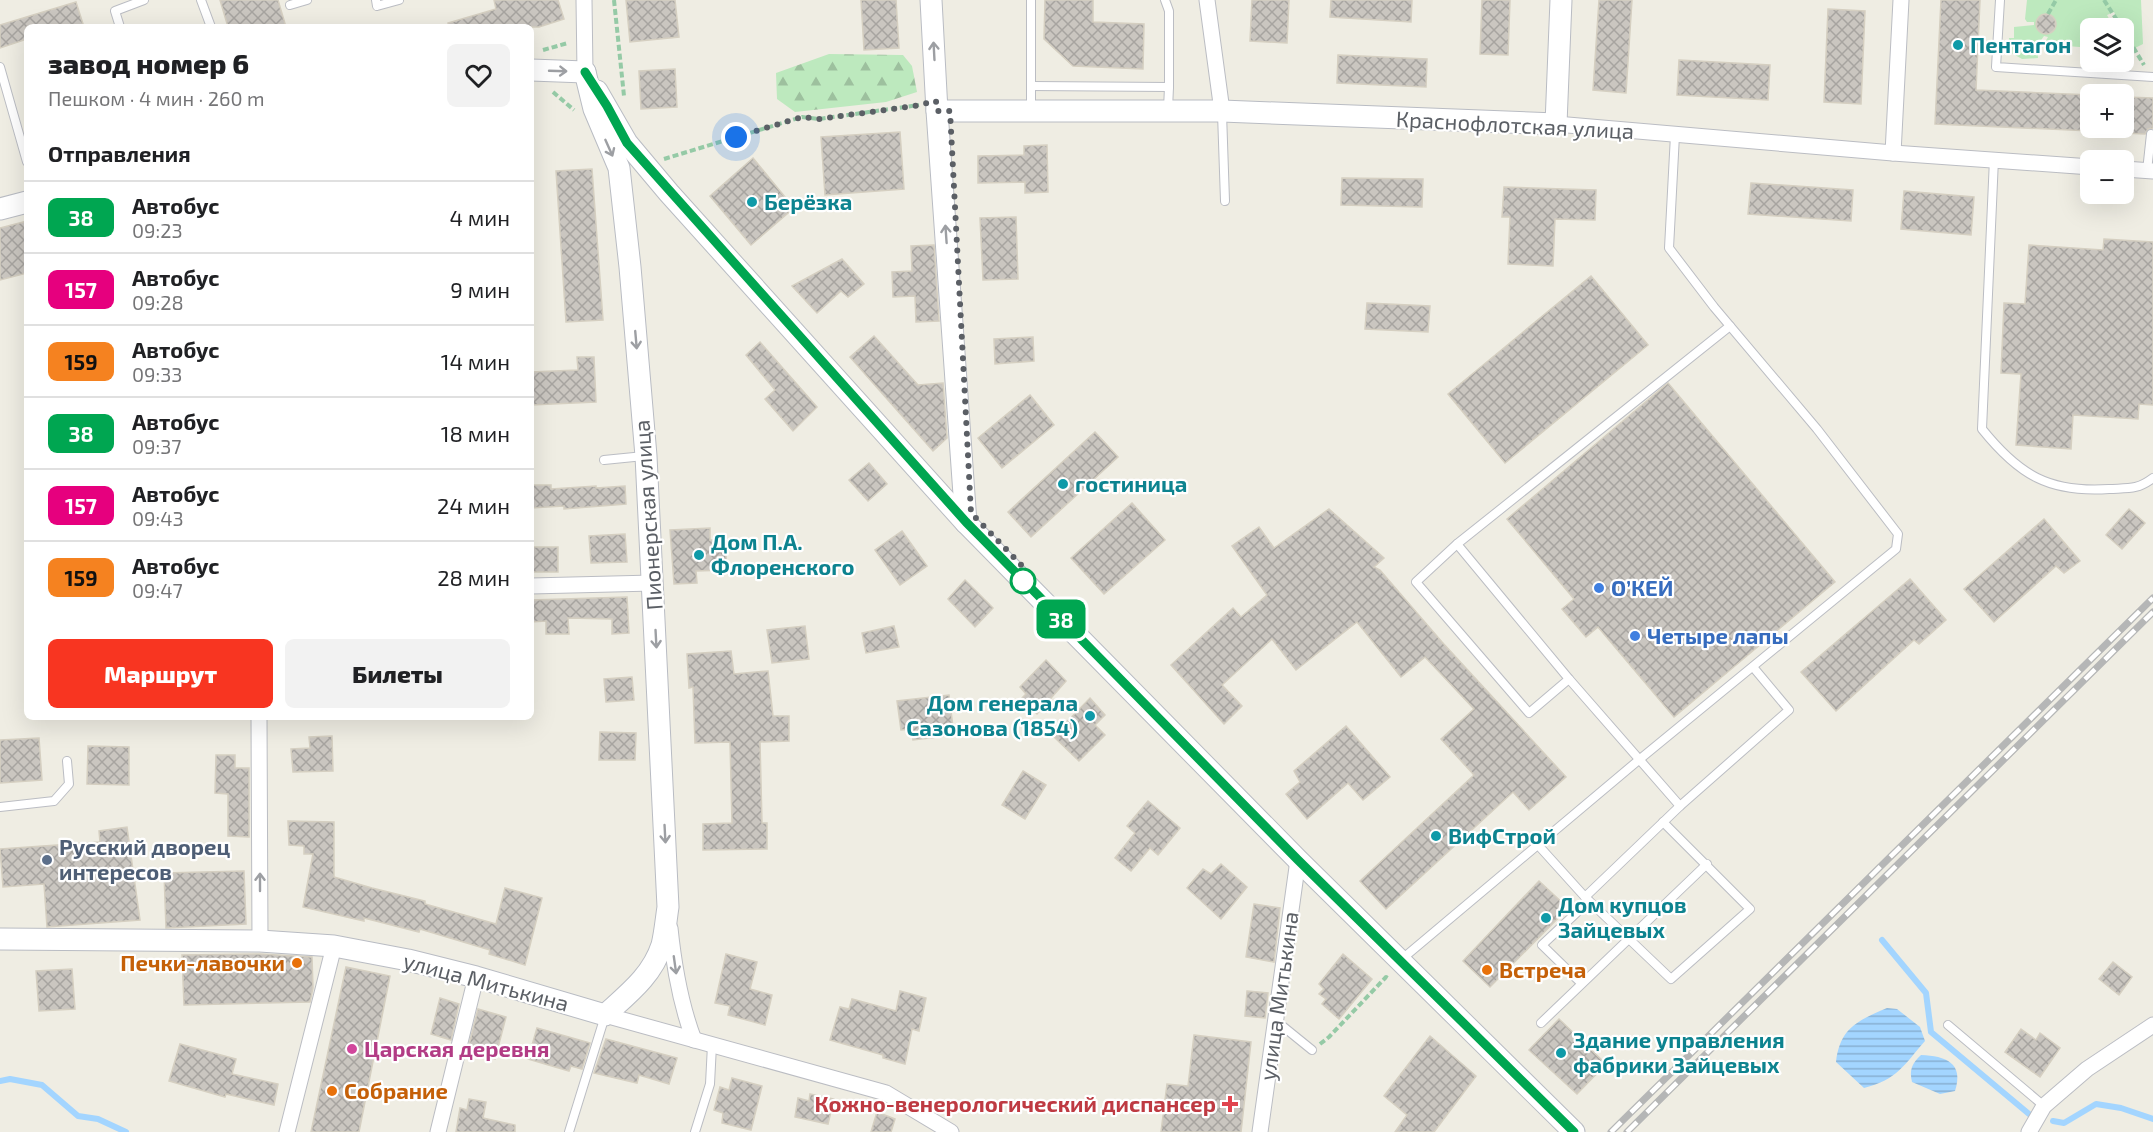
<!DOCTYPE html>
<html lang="ru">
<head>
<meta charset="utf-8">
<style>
  body { margin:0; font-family:"Exo 2",sans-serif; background:#f2f2f2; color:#202124; height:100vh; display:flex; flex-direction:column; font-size:22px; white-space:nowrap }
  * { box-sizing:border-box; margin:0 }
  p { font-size:20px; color:#757577 }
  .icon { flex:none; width:33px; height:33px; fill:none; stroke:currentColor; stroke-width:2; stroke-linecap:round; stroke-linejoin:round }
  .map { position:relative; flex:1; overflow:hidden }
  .sheet { position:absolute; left:24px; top:24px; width:510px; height:696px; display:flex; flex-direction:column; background:#fff; border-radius:9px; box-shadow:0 6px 24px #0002 }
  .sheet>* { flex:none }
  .badge { padding:0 12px; border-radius:9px; font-size:21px; line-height:39px }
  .controls { position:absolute; left:2080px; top:18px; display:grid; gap:12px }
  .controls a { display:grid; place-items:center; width:54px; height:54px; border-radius:9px; background:#fff; box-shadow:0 6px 24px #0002; font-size:30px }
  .you { position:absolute; width:30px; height:30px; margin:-15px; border:4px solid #fff; border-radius:50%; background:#1a73e8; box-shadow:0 0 0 9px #1a73e833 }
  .map>.badge { position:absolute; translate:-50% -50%; box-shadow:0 0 0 3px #fff }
  h2 { padding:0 24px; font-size:22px; line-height:54px }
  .round { display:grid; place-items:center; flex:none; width:63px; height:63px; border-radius:9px; background:#f2f2f2 }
  .head { display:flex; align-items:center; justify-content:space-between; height:102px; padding:0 24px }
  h1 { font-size:28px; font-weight:800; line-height:45px }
  .primary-button { display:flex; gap:12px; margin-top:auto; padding:12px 24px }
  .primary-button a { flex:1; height:69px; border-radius:9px; background:#f83521; color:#fff; font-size:24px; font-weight:800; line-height:69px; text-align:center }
  .primary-button a+a { background:#f2f2f2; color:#202124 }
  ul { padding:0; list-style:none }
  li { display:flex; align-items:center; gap:18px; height:72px; padding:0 24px; border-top:2px solid #e0e0e0 }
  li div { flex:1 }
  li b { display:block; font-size:22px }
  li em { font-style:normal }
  li .badge { min-width:66px; font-weight:700; text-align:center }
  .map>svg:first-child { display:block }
</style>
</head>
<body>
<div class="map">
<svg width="2153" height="1132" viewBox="0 0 2153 1132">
  <defs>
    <pattern id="forest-firs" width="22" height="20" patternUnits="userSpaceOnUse" patternTransform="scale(1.5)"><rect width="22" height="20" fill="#bde9be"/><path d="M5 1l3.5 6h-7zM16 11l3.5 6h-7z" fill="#9dc09e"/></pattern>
    <pattern id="water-rules" width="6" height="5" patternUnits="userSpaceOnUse" patternTransform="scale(1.5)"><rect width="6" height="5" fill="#a3d5ff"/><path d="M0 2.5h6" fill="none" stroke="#88b0d2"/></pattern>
    <pattern id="building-cross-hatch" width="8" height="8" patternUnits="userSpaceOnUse" patternTransform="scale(1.5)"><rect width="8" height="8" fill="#cac6c0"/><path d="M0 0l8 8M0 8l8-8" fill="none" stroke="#a7a4a0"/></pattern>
  </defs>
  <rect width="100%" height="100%" fill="#efede3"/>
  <polygon fill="#bde9be" points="2027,0 2141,0 2143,44 2131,50 2124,34 2124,28 2122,28 2114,12 2107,15 2114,28 2091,28 2091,48 2044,44 2048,37 2044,36 2037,46 2038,58 2022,59 2008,51 2009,38 2014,38 2014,27 2034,25 2034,22 2027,22 2025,19"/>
  <polygon fill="url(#forest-firs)" points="829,54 903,55 912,66 917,92 886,102 795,112 777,99 776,73"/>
  <g fill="url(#water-rules)">
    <path d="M1887,1008L1897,1009L1920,1027L1925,1041C1903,1066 1898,1079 1864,1088L1836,1062C1840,1028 1857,1021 1887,1008Z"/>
    <path d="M1921,1055C1946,1056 1964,1063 1955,1091L1940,1094L1912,1082C1909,1070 1912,1063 1921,1055Z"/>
  </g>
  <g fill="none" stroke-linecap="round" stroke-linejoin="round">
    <g stroke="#a3d5ff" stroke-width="6">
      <polyline points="1882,940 1926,993 1931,1032 2029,1114"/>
      <polyline points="0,1081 10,1079 42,1085 78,1116 98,1119 126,1132"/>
      <polyline points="2053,1121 2064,1123 2096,1104 2121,1108 2153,1119"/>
    </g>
  </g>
  <g fill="url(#building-cross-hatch)" stroke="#d5cfc1" stroke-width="1.5">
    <polygon points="220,0 278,0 286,27 228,27"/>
    <polygon points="494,0 558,0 564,19 539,27 449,27 448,23 496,9"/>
    <polygon points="626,0 675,0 679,37 630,42"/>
    <polygon points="861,0 896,0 899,48 864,50"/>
    <polygon points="1045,0 1093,0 1093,22 1144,24 1143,69 1073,66 1044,39"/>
    <polygon points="1252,0 1289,0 1287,43 1250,41"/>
    <polygon points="1331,0 1412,0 1411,22 1330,17"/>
    <polygon points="1482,0 1510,0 1508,55 1480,54"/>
    <polygon points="1599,0 1632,0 1626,93 1593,90"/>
    <polygon points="1941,0 1980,0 1976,90 2091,95 2091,131 1935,124"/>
    <polygon points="76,2 84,27 27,27 27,39 0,48 0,25"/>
    <polygon points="1828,9 1865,11 1861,104 1824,102"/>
    <circle cx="2046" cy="24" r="10"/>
    <polygon points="1338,55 1427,59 1426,87 1337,83"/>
    <polygon points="1679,60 1770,65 1768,100 1677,95"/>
    <polygon points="675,69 677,107 641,109 639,71"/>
    <polygon points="2124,97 2153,98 2153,128 2148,129 2145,134 2124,133"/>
    <polygon points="900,132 904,189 825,195 821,137"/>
    <polygon points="1047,145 1048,192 1025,193 1025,182 978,183 978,156 1024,155 1024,146"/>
    <polygon points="753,158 794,208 751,245 710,196"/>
    <polygon points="592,169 603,320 566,322 556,171"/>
    <polygon points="1342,178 1423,179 1422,207 1341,205"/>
    <polygon points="1751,183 1853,190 1851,221 1748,214"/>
    <polygon points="1504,187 1596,190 1595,220 1555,219 1553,266 1508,264 1510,217 1502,217"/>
    <polygon points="1904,191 1974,197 1971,235 1901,229"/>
    <polygon points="1016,217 1018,279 983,280 980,218"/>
    <polygon points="27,221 27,273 0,280 0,228"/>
    <polygon points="2104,239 2153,242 2153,405 2139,404 2138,419 2073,415 2071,449 2016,445 2021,374 2001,373 2004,303 2025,304 2029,245 2103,250"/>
    <polygon points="934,245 939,321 916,322 915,296 893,297 892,272 912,271 911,246"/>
    <polygon points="842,259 864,284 848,297 841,291 817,313 792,286"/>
    <polygon points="1591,276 1648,345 1505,463 1448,394"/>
    <polygon points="1367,303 1430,306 1428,332 1365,329"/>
    <polygon points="874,336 918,385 943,383 947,438 933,451 850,357"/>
    <polygon points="1033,337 1034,361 995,364 994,339"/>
    <polygon points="760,342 817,407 793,431 765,399 775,390 746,355"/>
    <polygon points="577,357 594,357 596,402 531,405 531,372 578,370"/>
    <polygon points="1668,383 1835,582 1674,717 1598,627 1586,637 1562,609 1574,599 1507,519"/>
    <polygon points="1030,395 1054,425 1002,468 978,438"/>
    <polygon points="1095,432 1118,457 1031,537 1008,512"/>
    <polygon points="869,463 887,484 868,501 849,480"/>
    <polygon points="531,485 551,485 551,489 596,486 596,488 625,486 626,504 564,509 564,506 531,508"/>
    <polygon points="1132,503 1165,540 1104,594 1071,558"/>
    <polygon points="1329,509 1384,558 1374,567 1380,570 1442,642 1566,777 1529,810 1513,792 1386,909 1360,881 1474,775 1441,739 1474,709 1425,657 1401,677 1357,622 1296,670 1272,639 1222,685 1242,706 1224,724 1171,665 1233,608 1241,617 1267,595 1232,546 1259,527 1274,548"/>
    <polygon points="2129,509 2145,523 2122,549 2106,535"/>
    <polygon points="2044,519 2080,561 2064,573 2056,566 1994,622 1964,589"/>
    <polygon points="710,528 710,540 725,540 727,570 696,571 697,583 674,584 670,530"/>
    <polygon points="902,531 927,566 900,585 875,550"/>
    <polygon points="625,534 627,562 591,563 589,536"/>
    <rect x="531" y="547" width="27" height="25"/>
    <polygon points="1910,579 1946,620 1919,644 1914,640 1836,711 1801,672"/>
    <polygon points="965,580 993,608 975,627 948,599"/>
    <polygon points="627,597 629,633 612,634 612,619 568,618 569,634 546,634 546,621 531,622 531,600"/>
    <polygon points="805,626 809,659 772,663 767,630"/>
    <polygon points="894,626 899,647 866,653 862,633"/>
    <polygon points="731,651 734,674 768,671 773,716 789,716 789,741 760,742 762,823 767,823 767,849 703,850 703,824 732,823 730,742 695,743 693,687 689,688 687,654"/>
    <polygon points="1046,660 1066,681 1037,714 1021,699 1026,694 1020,687"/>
    <polygon points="632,677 634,700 606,702 604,679"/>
    <polygon points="949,695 954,735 913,740 912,729 901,730 897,701"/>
    <polygon points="1090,698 1105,715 1095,725 1105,735 1079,761 1053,736"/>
    <polygon points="1346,726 1390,777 1363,800 1348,783 1307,819 1286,794 1300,782 1294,771"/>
    <polygon points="600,732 636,733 635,760 599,760"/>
    <polygon points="332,736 333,771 293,772 291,749 310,748 309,737"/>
    <polygon points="39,738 42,780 0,783 0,740"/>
    <polygon points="88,746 129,747 129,785 87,784"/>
    <polygon points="216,755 235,755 235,768 249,768 249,837 228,836 228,794 215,793"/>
    <polygon points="1023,771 1046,785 1025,819 1002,805"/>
    <polygon points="1148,801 1180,828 1158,855 1150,848 1131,871 1115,858 1135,833 1127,826"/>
    <polygon points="288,821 334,822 334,877 372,888 425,901 425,904 496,924 505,888 542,898 525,965 489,954 490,950 420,929 419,932 364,918 364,921 303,907 313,854 304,854 304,846 289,845"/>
    <polygon points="127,827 140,920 47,927 44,884 3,887 0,849 100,842 99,831"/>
    <polygon points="1221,864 1247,887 1221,919 1187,888 1203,869 1211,874"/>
    <polygon points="244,871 246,924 166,928 164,873"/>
    <polygon points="1539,881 1568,908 1490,987 1463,961"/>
    <polygon points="1254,904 1280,908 1274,962 1246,957"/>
    <polygon points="260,954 312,957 313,988 310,1002 184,1005 182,955"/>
    <polygon points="726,954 757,962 750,989 772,995 765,1025 728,1015 730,1006 715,1003"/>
    <polygon points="1343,954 1372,979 1339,1019 1322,1004 1326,999 1319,994 1324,989 1319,984"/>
    <polygon points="2113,962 2132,977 2119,995 2099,979"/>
    <polygon points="346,967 390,976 359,1132 311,1132"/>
    <polygon points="72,969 75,1009 39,1011 36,971"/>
    <polygon points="900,991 926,998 919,1031 912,1029 905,1064 883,1058 883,1055 830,1040 840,1007 849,1009 852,999 896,1011"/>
    <polygon points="1247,991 1268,993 1265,1018 1245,1016"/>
    <polygon points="440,998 459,1004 451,1040 431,1034"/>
    <polygon points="478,1009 506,1017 495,1059 475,1054 477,1047 469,1045"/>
    <polygon points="1559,1019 1606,1064 1577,1094 1529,1050"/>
    <polygon points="537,1028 590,1043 582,1069 571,1066 569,1071 528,1059"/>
    <polygon points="2021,1029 2036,1040 2040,1033 2060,1048 2040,1077 2005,1052"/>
    <polygon points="1194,1035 1251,1042 1241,1132 1161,1132 1167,1084 1188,1086"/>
    <polygon points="1430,1036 1476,1076 1434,1132 1395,1132 1407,1115 1384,1096"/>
    <polygon points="606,1039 677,1058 669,1084 639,1075 637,1083 594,1073"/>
    <polygon points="180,1044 236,1059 232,1074 278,1084 274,1105 226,1094 225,1097 169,1081"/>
    <polygon points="732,1078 762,1086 751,1130 722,1123 723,1113 714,1110 720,1087 729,1090"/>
    <polygon points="810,1094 834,1099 828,1124 795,1117 798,1098 809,1101"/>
    <polygon points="469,1099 486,1102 483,1118 515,1125 515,1132 456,1132 460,1108 467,1110"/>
    <polygon points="877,1112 895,1119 891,1132 871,1132"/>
  </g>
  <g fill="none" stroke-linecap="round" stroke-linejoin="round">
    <defs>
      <g id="lane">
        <polyline points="201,0 211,27"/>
        <polyline points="376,0 377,6 399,0"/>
        <polyline points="1031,0 1031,109"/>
        <polyline points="2000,0 1996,67 2153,77"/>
        <polyline points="290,5 307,0"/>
        <polyline points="120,27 115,11 144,0"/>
        <polyline points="0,67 27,162"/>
        <polyline points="1031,86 1169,87 1169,11 1165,0"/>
        <polyline points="1168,109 1169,87"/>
        <polyline points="1222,113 1225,201"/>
        <path d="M1994,159L1982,429C2019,475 2049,493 2109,489C2129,488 2137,490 2153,478"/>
        <polyline points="2147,171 2151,134"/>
        <polyline points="604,460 644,456"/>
        <polyline points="1457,544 1416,582 1529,713 1569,679"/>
        <polyline points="1680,806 1569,679 1457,544 1730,326"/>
        <polyline points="0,807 54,801 69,784 67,761"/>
        <polyline points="1538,845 1585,897 1680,806 1789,710 1753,667"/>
        <polyline points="1585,897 1671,979 1750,909 1663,822"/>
        <polyline points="1402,959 1640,759 1896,549 1898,534 1817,429 1714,307 1669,248 1675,135"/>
        <polyline points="1581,983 1542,945 1589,901"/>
        <polyline points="1275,1020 1312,1050"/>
        <polyline points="1541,1023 1707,864"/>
        <polyline points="1948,1025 2044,1106"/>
        <polyline points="569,1132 605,1016"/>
        <polyline points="695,1132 710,1084 712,1045"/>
      </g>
      <g id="street">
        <polyline points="584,0 585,72"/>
        <polyline points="1207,0 1222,111"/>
        <polyline points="1556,124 1893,153 2091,167"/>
        <polyline points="1893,153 1901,0"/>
        <polyline points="2124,169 2153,171"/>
        <polyline points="531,586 653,583"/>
        <polyline points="259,717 260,941"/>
        <path d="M670,928C674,967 680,1003 694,1040"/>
        <polyline points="605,1015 886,1093 951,1132"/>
        <polyline points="287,1132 334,946"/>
        <polyline points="438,1132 476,977"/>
        <polyline points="1260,1132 1298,860"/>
        <polyline points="2029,1132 2044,1106 2087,1069 2153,1025"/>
      </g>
      <g id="secondary">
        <polyline points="931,0 937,111 966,523"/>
        <polyline points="531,70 585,72"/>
        <polyline points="597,91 627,143 669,193 966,523 1298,860 1574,1132"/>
        <polyline points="937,111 1222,111 1556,124 1561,0"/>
        <polyline points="0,209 27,202"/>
        <path d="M0,939L260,941L334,946L408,960L476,977L605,1015C628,994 652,976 662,945C665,933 666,920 668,907L646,456L630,267L619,168L594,109L585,72"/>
      </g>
    </defs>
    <use href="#lane" stroke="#bbbdc3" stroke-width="10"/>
    <use href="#street" stroke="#bbbdc3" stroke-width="17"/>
    <use href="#secondary" stroke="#b9bcc3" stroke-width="23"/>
    <g stroke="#95caa6" stroke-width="4" stroke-dasharray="6 3" stroke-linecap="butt">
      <polyline points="614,0 624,96"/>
      <polyline points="2104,0 2122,28"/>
      <polyline points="2048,14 2056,0"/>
      <polyline points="2124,32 2144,65"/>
      <polyline points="543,50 568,43"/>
      <polyline points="553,92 574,110"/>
      <polyline points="664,159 802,117 819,119 919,105"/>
      <polyline points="1320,1044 1329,1037 1386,977 1389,979"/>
    </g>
    <use href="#lane" stroke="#fff" stroke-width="8"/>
    <use href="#street" stroke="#fff" stroke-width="15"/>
    <use href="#secondary" stroke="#fff" stroke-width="21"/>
    <defs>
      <g id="rail">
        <polyline points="1611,1132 2153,598"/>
        <polyline points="1627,1132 2153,612"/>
      </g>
    </defs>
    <use href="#rail" stroke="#b5b6b6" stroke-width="7"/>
    <use href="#rail" stroke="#fff" stroke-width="4.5" stroke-dasharray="14" stroke-linecap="butt"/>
  </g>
  <defs><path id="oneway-shaft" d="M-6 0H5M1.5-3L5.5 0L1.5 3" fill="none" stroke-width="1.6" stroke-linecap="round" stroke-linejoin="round" transform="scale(1.5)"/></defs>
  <g stroke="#9d9fa3">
    <use href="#oneway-shaft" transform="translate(934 51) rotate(-93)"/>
    <use href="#oneway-shaft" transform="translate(558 71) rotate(2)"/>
    <use href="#oneway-shaft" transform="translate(609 148) rotate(66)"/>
    <use href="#oneway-shaft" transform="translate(946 234) rotate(-94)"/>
    <use href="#oneway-shaft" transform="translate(636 340) rotate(85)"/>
    <use href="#oneway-shaft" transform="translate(656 639) rotate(87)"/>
    <use href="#oneway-shaft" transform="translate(665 834) rotate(87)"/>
    <use href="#oneway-shaft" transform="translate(260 882) rotate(-90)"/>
    <use href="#oneway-shaft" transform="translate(675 965) rotate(82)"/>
  </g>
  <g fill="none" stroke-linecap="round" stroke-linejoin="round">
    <defs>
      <polyline id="line" points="585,72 607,106 627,143 966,522 1298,860 1574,1132"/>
    </defs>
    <use href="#line" stroke="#fff" stroke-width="14"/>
    <use href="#line" stroke="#00a651" stroke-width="9"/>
    <polyline stroke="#5b5f65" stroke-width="6" stroke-dasharray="0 10.8" points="736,137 802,117 819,119 915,106 936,101 937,111 950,111 971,513 1031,575 1023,581"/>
  </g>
  <g fill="#0f9aa8" stroke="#fff" stroke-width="2">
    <circle cx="1958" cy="45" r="6"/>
    <circle cx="752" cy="202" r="6"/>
    <circle cx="1063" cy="484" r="6"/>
    <circle cx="699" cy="555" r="6"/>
    <circle cx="1090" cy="716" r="6"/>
    <circle cx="1436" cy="836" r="6"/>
    <circle cx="1546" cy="918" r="6"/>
    <circle cx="1561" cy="1053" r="6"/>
  </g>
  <circle fill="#fff" stroke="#00a651" stroke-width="3" cx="1023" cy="581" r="12"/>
  <g fill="#3f7fe0" stroke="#fff" stroke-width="2">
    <circle cx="1599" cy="588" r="6"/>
    <circle cx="1635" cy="636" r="6"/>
  </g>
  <circle fill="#5c6f8a" stroke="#fff" stroke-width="2" cx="47" cy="860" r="6"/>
  <g fill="#e8710a" stroke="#fff" stroke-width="2">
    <circle cx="297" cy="963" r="6"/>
    <circle cx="1487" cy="970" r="6"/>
    <circle cx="332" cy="1091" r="6"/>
  </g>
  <circle fill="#d1479c" stroke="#fff" stroke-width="2" cx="352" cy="1049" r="6"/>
  <path fill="#e0444e" stroke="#fff" stroke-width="2" d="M1227 1095h6v6h6v6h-6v6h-6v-6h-6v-6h6z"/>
  <g text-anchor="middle" stroke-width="4.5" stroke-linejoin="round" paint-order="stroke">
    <g font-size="22" font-weight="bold" fill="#0d838f" stroke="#fff" text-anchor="start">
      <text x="1970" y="53">Пентагон</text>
      <text x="764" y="210">Берёзка</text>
      <text x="1075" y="492">гостиница</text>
      <text x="711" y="550">Дом П.А.<tspan x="711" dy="25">Флоренского</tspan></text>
      <text x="1078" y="711" text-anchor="end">Дом генерала<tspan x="1078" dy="25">Сазонова (1854)</tspan></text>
      <text x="1448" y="844">ВифСтрой</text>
      <text x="1558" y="913">Дом купцов<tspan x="1558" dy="25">Зайцевых</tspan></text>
      <text x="1573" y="1048">Здание управления<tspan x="1573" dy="25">фабрики Зайцевых</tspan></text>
    </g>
    <g font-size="22" fill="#5b5f65" stroke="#fff">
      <text transform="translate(1515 125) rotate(3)" y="8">Краснофлотская улица</text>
      <text transform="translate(648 515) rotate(-94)" y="8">Пионерская улица</text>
      <text transform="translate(486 982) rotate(15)" y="8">улица Митькина</text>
      <text transform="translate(1279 996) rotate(-82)" y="8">улица Митькина</text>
    </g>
    <g font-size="22" font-weight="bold" fill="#366cbe" stroke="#fff" text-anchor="start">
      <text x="1611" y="596">О’КЕЙ</text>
      <text x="1647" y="644">Четыре лапы</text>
    </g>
    <g font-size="22" font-weight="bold" fill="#4e5e75" stroke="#fff" text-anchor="start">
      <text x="59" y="855">Русский дворец<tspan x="59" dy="25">интересов</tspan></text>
    </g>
    <g font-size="22" font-weight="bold" fill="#c56008" stroke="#fff" text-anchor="start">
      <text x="285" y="971" text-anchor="end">Печки-лавочки</text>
      <text x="1499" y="978">Встреча</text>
      <text x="344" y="1099">Собрание</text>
    </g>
    <g font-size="22" font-weight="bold" fill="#b23c85" stroke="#fff" text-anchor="start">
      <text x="364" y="1057">Царская деревня</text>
    </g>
    <g font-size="22" font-weight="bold" fill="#be3a42" stroke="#fff" text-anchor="end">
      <text x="1216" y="1112">Кожно-венерологический диспансер</text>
    </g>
  </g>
</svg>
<div class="controls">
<a><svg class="icon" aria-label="layers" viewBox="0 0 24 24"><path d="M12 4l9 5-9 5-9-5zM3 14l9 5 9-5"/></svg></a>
<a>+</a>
<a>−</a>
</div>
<div class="you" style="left:736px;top:137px"></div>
<b class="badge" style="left:1061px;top:619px;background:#00a651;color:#fff">38</b>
<section class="sheet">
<div class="head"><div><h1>завод номер 6</h1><p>Пешком · 4 мин · 260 m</p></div><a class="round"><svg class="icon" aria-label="heart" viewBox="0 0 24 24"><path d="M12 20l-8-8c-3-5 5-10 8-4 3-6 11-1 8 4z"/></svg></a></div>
<h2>Отправления</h2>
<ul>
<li><span class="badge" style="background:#00a651;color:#fff">38</span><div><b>Автобус</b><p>09:23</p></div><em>4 мин</em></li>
<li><span class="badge" style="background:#e6007e;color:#fff">157</span><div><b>Автобус</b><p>09:28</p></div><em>9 мин</em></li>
<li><span class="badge" style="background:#f58220;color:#111">159</span><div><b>Автобус</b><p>09:33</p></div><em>14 мин</em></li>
<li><span class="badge" style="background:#00a651;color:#fff">38</span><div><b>Автобус</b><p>09:37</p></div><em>18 мин</em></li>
<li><span class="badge" style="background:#e6007e;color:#fff">157</span><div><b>Автобус</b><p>09:43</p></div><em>24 мин</em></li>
<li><span class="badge" style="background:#f58220;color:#111">159</span><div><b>Автобус</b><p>09:47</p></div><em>28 мин</em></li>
</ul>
<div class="primary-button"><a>Маршрут</a><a>Билеты</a></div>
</section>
</div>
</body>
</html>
